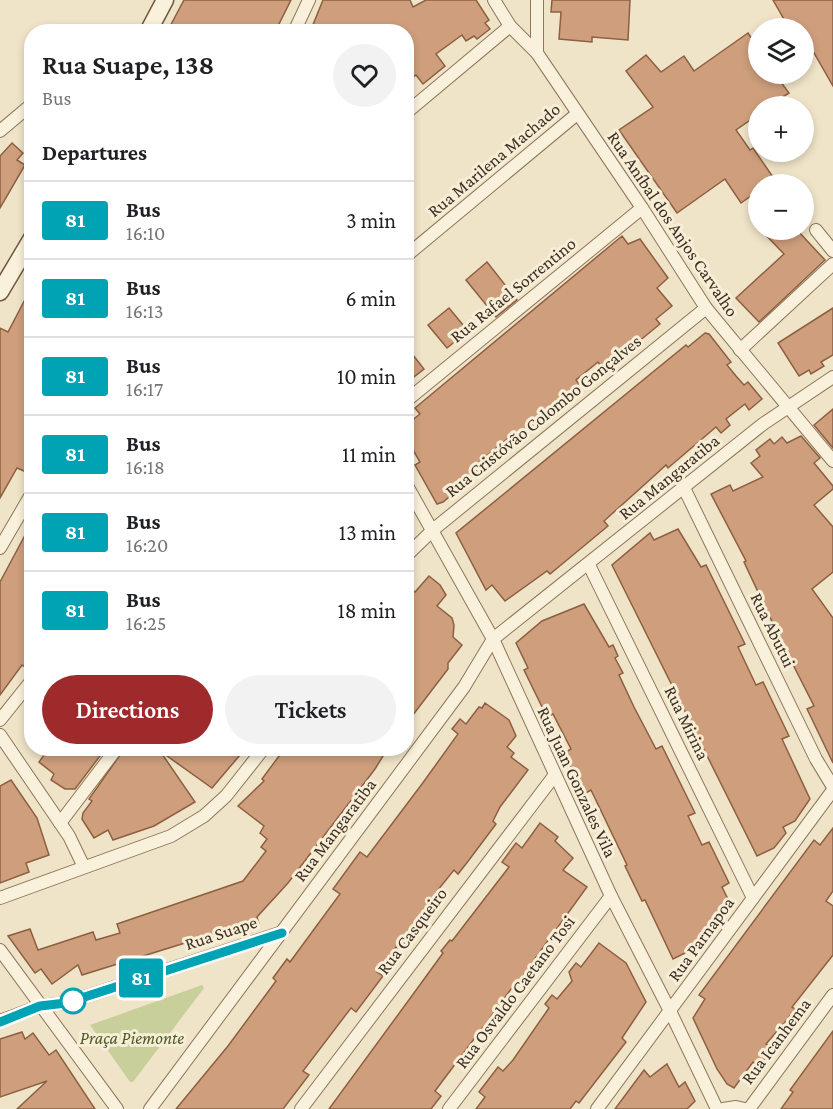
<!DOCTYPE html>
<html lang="en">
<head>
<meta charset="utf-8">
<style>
  body { margin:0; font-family:"Crimson Pro",serif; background:#f2f2f2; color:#202124; height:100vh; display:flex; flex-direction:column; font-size:22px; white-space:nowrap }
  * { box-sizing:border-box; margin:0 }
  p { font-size:20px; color:#757577 }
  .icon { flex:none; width:33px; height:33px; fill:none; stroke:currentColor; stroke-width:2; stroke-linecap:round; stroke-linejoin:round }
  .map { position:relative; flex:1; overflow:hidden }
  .side { position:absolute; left:24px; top:24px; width:390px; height:732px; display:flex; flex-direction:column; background:#fff; border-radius:24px; box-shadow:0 3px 9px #0003 }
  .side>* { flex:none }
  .badge { padding:0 12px; border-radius:4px; font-size:21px; line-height:39px }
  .controls { position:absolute; left:748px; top:18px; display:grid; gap:12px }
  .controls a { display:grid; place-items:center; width:66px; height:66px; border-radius:50%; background:#fff; box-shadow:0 3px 9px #0003; font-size:30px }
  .map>.badge { position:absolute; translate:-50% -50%; box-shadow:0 0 0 3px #fff }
  h2 { padding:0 18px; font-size:22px; line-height:54px }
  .round { display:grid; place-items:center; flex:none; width:63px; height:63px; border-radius:32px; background:#f2f2f2 }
  .head { display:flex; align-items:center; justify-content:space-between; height:102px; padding:0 18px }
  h1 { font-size:28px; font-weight:600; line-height:45px }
  .action { display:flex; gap:12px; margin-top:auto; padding:12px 18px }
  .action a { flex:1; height:69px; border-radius:36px; background:#9e2a2b; color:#fff; font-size:24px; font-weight:600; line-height:69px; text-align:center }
  .action a+a { background:#f2f2f2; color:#202124 }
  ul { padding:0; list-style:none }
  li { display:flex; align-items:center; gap:18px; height:78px; padding:0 18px; border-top:2px solid #e0e0e0 }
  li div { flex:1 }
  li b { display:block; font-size:22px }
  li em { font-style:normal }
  li .badge { min-width:66px; font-weight:700; text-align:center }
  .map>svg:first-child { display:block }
</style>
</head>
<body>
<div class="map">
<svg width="833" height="1109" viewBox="0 0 833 1109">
  <rect width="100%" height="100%" fill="#f0e4c8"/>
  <polygon fill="#c9cf9b" points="202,985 204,988 133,1082 130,1082 90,1025"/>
  <g fill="#cf9f7d" stroke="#8d5f41" stroke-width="1.5">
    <polygon points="184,0 291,0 275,32 167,32"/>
    <polygon points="323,0 410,0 413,7 426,0 476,0 489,20 485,23 490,29 477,39 474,36 466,41 462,35 436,54 445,66 423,84 416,75 406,83 406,32 310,32"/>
    <polygon points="552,0 630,0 628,40 592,37 592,42 559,39 561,12 551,12"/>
    <polygon points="773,0 833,0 833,86 814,53 804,59 804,28 789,28"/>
    <polygon points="748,33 759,50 759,74 775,74 789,93 769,106 759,106 759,114 736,130 750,150 753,148 775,180 768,184 759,184 759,190 741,203 725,179 677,213 619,130 653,107 626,71 646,55 661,72 684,56 694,71"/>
    <polygon points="12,143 23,153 17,160 25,165 0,208 0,156"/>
    <polygon points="761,230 797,230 825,260 759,322 736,298 784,254"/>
    <polygon points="622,236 628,244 640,239 668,278 657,288 672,306 656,319 660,324 604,370 598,362 576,380 582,388 516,442 511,436 473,467 478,473 443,502 437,504 415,465 420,462 406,438 406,425 420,414 415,408"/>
    <polygon points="487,262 517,300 496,317 466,280"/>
    <polygon points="32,286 32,457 24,471 17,468 0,498 0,328 8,332"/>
    <polygon points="449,308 468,331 447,348 428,325"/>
    <polygon points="833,308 833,355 821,362 824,366 811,374 809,370 799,376 778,343"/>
    <polygon points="705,333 709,334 731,362 727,365 736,376 744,385 748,382 762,399 749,410 745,404 726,419 730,425 721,433 716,427 668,468 666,465 654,476 604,521 608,526 550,574 547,571 505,601 492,585 486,590 456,533 686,345 688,347"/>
    <polygon points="406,346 424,369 406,383"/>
    <polygon points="833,409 833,448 814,425"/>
    <polygon points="801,436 820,458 814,463 833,486 833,489 814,505 833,527 833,572 812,589 833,618 833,763 807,709 814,706 782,643 744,562 746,561 711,494 730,485 733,491 763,477 751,463 760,456 756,450 770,439 774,444 782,437 787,443"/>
    <polygon points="32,522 32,672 22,665 0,695 0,582"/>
    <polygon points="678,529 701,567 706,565 745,644 738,647 756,685 763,682 789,736 782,739 810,799 795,821 783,827 786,833 774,848 757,856 612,565 650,533 654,540"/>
    <polygon points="429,576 440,585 446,595 437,606 452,618 454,625 453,637 462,645 448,663 448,669 406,724 406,586 415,592"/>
    <polygon points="584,604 609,647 613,645 618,656 615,658 623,673 619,675 634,707 656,749 662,746 695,813 688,816 702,845 709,842 729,883 722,887 731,905 718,919 720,922 694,957 691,950 673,959 645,900 642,901 625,866 627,865 591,790 584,794 574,773 564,753 571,749 553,714 547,717 524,670 528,668 516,643 542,621"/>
    <polygon points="485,703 509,720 516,736 507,747 514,753 511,757 528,770 500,807 493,821 496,824 469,860 458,874 454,870 437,891 443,895 433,908 429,905 412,928 417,931 406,945 402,942 398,948 396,947 377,972 383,976 356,1012 351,1008 303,1071 309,1075 283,1109 176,1109 228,1046 276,981 273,978 287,959 290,962 340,894 333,889 360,852 367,857 422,784 458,734 452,729 460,719 466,724 479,707 482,708"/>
    <polygon points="49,748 106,748 75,789 65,789 51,780 54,774 39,762"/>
    <polygon points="125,748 232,748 240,755 212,788 160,751 195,802 154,826 113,840 108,830 94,838 82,819 83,813 92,801 89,799"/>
    <polygon points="285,748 388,748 375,769 288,883 257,917 259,924 187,948 185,943 82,975 78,965 52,984 41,969 35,973 8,936 30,929 38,950 93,932 96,940 120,933 117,924 243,881 266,851 261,847 267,839 260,833 264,826 238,806 264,781 262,779"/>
    <polygon points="11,780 37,818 49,855 26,863 29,872 0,883 0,786"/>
    <polygon points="540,823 558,837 555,841 573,858 563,870 587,887 531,964 537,968 523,986 517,981 490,1018 496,1023 489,1032 483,1027 435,1091 441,1096 431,1109 329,1109 414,993 443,953 441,951 450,940 452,941 509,867 502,862 516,843 522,848"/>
    <polygon points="833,828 833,891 826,901 833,906 833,955 792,1007 795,1009 786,1021 766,1044 772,1049 759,1067 753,1062 734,1088 727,1084 717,1069 693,1018 705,999 699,995 814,840 820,845"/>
    <polygon points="599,943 626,963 646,1002 622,1038 626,1042 579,1103 576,1101 570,1109 476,1109 485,1097 479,1092 498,1067 503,1071 513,1060 549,1008 545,1004 552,995 557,999 572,981 569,972 576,963 581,967"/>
    <polygon points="833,1031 833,1109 781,1109 793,1092 790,1090"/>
    <polygon points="22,1032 25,1039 33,1033 49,1055 56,1050 95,1109 17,1109 47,1081 0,1097 0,1039"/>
    <polygon points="667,1064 679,1087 685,1082 695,1101 687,1109 615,1109 644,1070 650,1077"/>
  </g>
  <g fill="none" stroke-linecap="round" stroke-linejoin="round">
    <defs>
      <g id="street">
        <polyline points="494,0 510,26 537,53 642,208 706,308 833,461"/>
        <polyline points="294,32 309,0"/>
        <polyline points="537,53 537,0"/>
        <polyline points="406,113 510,26"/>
        <polyline points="0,131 32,104"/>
        <polyline points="816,230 833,251"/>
        <polyline points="406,256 577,114"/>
        <polyline points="740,350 833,264"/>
        <polyline points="406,401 642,208"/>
        <polyline points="406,484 493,639 611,896 670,1011 717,1109"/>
        <polyline points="684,488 816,759 833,787"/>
        <polyline points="0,548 32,493"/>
        <polyline points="406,556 434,529 706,308"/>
        <polyline points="589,565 753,898"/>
        <polyline points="0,720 32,680"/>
        <polyline points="0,735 69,836 84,867"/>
        <polyline points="60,823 117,748"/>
        <polyline points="0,898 171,836 204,816 226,796 264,748"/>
        <polyline points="0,950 117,1109"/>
        <polyline points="0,1021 40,1006 66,1003 280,933"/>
        <polyline points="150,1109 464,687 493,639 763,424 833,377"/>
        <polyline points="301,1109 554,776"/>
        <polyline points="449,1109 611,896"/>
        <polyline points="597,1109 833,790"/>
        <polyline points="723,1109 736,1107 745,1109"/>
        <polyline points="749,1109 833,995"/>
      </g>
      <g id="secondary">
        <polyline points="148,32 165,0"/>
        <polyline points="0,292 32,238"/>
      </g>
    </defs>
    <use href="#street" stroke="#8d765c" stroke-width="14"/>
    <use href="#secondary" stroke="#6f573f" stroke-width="19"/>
    <use href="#street" stroke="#faf1dc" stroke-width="12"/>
    <use href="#secondary" stroke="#faf1dc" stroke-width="16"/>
  </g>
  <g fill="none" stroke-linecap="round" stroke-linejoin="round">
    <defs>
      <polyline id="line" points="0,1022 40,1006 66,1003 282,933"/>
    </defs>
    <use href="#line" stroke="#fff" stroke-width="14"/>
    <use href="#line" stroke="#00a3b4" stroke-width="9"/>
  </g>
  <circle fill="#fff" stroke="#00a3b4" stroke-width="3" cx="73" cy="1001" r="12"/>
  <g text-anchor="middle" stroke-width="6" stroke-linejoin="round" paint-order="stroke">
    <g font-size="18" fill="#3d2e20" stroke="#f7eed8">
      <text transform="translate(494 160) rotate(-40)" y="6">Rua Marilena Machado</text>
      <text transform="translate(673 224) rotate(56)" y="6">Rua Aníbal dos Anjos Carvalho</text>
      <text transform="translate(513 290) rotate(-39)" y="6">Rua Rafael Sorrentino</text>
      <text transform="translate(543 416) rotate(-39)" y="6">Rua Cristóvão Colombo Gonçalves</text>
      <text transform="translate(669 477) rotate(-39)" y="6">Rua Mangaratiba</text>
      <text transform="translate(773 630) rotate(64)" y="6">Rua Abutui</text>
      <text transform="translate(687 723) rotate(64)" y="6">Rua Mirina</text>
      <text transform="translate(577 782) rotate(65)" y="6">Rua Juan Gonzales Vila</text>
      <text transform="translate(335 830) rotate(-53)" y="6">Rua Mangaratiba</text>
      <text transform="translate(412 931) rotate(-53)" y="6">Rua Casqueiro</text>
      <text transform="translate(221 933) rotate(-18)" y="6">Rua Suape</text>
      <text transform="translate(701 939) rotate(-54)" y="6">Rua Parnapoa</text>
      <text transform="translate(515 992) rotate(-53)" y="6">Rua Osvaldo Caetano Tosi</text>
      <text transform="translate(776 1041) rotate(-53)" y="6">Rua Icanhema</text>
    </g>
    <g font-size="18" font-style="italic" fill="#4d5a26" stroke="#f7eed8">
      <text x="132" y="1044">Praça Piemonte</text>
    </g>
  </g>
</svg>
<div class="controls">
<a><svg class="icon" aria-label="layers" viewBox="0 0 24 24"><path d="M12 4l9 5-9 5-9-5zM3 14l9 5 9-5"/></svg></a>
<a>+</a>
<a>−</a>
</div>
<b class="badge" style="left:141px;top:978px;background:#00a3b4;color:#fff">81</b>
<section class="side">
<div class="head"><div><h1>Rua Suape, 138</h1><p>Bus</p></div><a class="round"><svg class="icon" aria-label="heart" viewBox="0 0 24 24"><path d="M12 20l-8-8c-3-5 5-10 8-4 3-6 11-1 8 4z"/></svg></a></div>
<h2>Departures</h2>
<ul>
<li><span class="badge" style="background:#00a3b4;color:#fff">81</span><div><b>Bus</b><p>16:10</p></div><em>3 min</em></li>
<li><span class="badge" style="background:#00a3b4;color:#fff">81</span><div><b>Bus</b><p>16:13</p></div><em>6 min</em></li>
<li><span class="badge" style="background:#00a3b4;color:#fff">81</span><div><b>Bus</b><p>16:17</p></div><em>10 min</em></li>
<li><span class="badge" style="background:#00a3b4;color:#fff">81</span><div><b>Bus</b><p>16:18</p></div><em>11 min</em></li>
<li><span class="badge" style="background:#00a3b4;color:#fff">81</span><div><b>Bus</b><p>16:20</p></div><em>13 min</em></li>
<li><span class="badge" style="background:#00a3b4;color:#fff">81</span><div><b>Bus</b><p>16:25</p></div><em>18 min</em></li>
</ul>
<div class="action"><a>Directions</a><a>Tickets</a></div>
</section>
</div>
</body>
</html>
